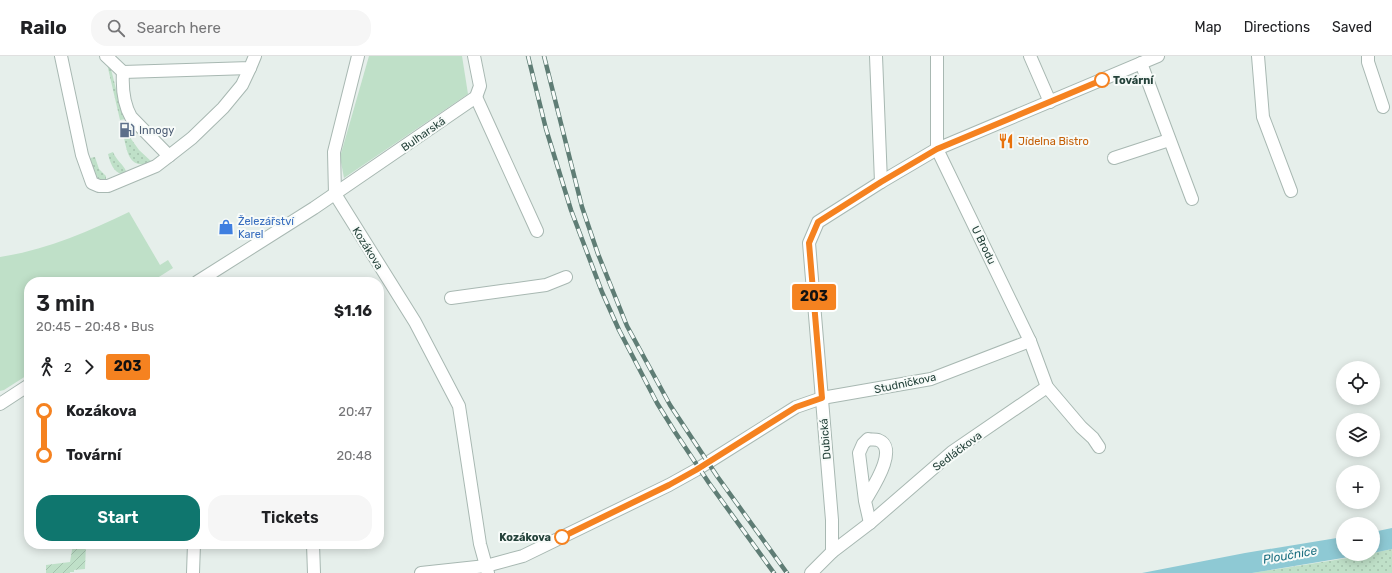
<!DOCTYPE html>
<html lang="en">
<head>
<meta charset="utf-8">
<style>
  body { margin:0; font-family:Rubik,sans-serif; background:#f6f6f6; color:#202124; height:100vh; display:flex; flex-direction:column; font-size:15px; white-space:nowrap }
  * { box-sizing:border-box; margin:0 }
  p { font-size:13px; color:#757577 }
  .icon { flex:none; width:22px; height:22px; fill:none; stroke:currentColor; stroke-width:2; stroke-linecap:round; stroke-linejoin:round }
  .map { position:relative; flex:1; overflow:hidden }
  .drawer { position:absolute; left:24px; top:221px; width:360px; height:272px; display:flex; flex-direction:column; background:#fff; border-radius:16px; box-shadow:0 2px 10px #0003 }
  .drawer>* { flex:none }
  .badge { padding:0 8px; border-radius:3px; font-size:14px; line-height:26px }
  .controls { position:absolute; left:1336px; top:305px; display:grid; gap:8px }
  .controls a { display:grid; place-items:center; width:44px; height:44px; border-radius:50%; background:#fff; box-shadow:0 2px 10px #0003; font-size:20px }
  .map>.badge { position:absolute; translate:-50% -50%; box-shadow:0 0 0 2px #fff }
  .legs { display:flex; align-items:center; gap:6px; height:44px; padding:0 12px; font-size:13px }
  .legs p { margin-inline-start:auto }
  .overview { display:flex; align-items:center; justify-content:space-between; height:68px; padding:0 12px }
  h1 { font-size:22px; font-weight:600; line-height:30px }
  .cta { display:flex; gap:8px; margin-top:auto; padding:8px 12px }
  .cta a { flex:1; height:46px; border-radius:16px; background:#0f766e; color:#fff; font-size:16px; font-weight:600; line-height:46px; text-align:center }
  .cta a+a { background:#f6f6f6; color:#202124 }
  ul { padding:0 12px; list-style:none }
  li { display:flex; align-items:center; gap:14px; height:44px; font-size:15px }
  li i { display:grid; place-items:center; width:6px; height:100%; margin:0 5px; background:currentColor }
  li i::after { content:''; width:10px; height:10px; margin:-5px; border:3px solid; border-radius:50%; background:#fff }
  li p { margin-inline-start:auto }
  li:first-child i { background:linear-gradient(#0000 50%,currentColor 0) }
  li:last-child i { background:linear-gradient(currentColor 50%,#0000 0) }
  header { display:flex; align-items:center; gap:24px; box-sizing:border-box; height:56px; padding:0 20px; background:#fff; border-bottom:1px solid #e0e0e0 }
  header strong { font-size:19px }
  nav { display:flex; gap:22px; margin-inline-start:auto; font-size:14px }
  .search { width:280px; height:36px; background:#f6f6f6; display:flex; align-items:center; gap:10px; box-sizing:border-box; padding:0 14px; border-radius:16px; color:#757577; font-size:15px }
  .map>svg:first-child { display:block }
</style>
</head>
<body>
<header>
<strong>Railo</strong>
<div class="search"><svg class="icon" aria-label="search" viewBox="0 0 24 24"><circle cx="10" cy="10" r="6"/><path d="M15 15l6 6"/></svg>Search here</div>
<nav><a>Map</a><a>Directions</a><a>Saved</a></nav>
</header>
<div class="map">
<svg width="1392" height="517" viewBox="0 0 1392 517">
  <defs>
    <pattern id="grass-dots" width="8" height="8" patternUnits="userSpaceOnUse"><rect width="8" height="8" fill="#bfe0c8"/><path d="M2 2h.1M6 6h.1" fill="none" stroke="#a4c1ad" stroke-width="1.8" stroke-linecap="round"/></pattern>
    <pattern id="garden-furrows" width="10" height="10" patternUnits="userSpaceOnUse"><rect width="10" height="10" fill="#bfe0c8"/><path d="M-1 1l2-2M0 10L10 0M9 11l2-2" fill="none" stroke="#a4c1ad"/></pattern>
  </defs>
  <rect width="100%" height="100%" fill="#e6efeb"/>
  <g fill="url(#grass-dots)">
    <polygon points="107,8 110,9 120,49 126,63 120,64"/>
    <path d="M129,80L139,94L153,107C130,113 128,100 124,82Z"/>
    <path d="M113,96C116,104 123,108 126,115L122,118C113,116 110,106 108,98Z"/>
    <polygon points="95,101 99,113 106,120 106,125 100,126 93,114 90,102"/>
    <polygon points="1392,493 1392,517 1252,517 1373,498 1373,497"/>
  </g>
  <g fill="#bfe0c8">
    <polygon points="369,0 462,0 468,38 344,122 340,101"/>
    <path d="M129,156L160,209L168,204L173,212L151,226H29V318L4,334L0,335V201C46,194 88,176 129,156Z"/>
  </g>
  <polygon fill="url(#garden-furrows)" points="73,488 86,488 85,513 74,514 74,516 70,516 70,517 46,517 46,509 70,506"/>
  <g fill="#8ec9d4">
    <polygon points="1392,472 1392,493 1373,497 1373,476"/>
    <polygon points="1343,481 1343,498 1367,498 1252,517 1142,517 1245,497"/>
  </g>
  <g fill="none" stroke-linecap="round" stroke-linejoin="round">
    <defs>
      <g id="minor">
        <path d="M61,0L82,99L92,127L99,130H108L156,110L169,100L131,61C123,47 122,32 123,16"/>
        <polyline points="106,0 123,16 250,12 255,0"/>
        <polyline points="876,0 881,126"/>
        <polyline points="937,0 937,93 1030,285 1047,331 1081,371 1093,382 1099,391"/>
        <polyline points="1030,0 1050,46"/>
        <polyline points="1258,0 1263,61 1291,135"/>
        <polyline points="1368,0 1368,6 1383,51"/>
        <polyline points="1141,7 1192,143"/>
        <polyline points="476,41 537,175"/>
        <polyline points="169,100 192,82 223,52 242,29 250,12"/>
        <polyline points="1114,102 1169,84"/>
        <polyline points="335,138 415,266 459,350 480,488 488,517"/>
        <polyline points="335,138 334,96 358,0"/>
        <polyline points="197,226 314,152 476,41 480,30 474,0"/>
        <polyline points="451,242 546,229 566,221"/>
        <polyline points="0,348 29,329"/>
        <path d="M865,445C871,434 900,392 878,384C875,383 871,384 868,383L863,388L859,397L865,445L870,467"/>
        <polyline points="313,488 314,517"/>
        <polyline points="832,496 832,464 809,187 818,166 881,126 937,93 1158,0"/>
        <polyline points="193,517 194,488"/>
        <polyline points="421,517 486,510 523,500 669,429 696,414 796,351 822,342 931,323 1030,285"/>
        <polyline points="811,517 832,496 870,467 952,396 1047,331"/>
      </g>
    </defs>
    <use href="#minor" stroke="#a8b8b2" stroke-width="14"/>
    <use href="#minor" stroke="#fff" stroke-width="12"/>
    <defs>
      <g id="rail">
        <polyline points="528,0 546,73 571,154 602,236 619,274 657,347 675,376 709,427 774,517"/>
        <polyline points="544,0 582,151 598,198 627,270 670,349 717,420 787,517"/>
      </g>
    </defs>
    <use href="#rail" stroke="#5f7d75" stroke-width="4.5"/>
    <use href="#rail" stroke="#f7fbf9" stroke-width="3" stroke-dasharray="9" stroke-linecap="butt"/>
  </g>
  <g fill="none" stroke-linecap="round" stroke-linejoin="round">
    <defs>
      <polyline id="line-1" points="562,481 669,429 696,414 796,351 822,342 809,187 818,166 881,126 937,93 1102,24"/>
    </defs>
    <use href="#line-1" stroke="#fff" stroke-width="9"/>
    <use href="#line-1" stroke="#f58220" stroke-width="6"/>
  </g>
  <defs>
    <symbol id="fuel-bare" viewBox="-9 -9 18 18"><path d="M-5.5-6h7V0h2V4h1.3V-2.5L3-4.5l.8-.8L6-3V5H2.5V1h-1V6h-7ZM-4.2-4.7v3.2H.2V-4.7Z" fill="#5c6f8a" stroke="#f7fbf9" stroke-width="2.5" paint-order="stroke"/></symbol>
    <symbol id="restaurant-bare" viewBox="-9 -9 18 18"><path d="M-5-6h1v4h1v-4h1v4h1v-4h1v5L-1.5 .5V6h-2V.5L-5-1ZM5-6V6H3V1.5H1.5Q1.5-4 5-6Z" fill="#e8710a" stroke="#f7fbf9" stroke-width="2.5" paint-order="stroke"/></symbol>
    <symbol id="shop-bare" viewBox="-9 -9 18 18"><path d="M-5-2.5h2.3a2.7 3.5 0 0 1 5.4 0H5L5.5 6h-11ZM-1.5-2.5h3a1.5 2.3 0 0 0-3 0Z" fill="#3f7fe0" stroke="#f7fbf9" stroke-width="2.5" paint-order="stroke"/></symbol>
  </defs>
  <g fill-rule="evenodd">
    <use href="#fuel-bare" x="116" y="63" width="22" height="22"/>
    <use href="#restaurant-bare" x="995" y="74" width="22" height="22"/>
    <use href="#shop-bare" x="215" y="160" width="22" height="22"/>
  </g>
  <g fill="#fff" stroke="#f58220" stroke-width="2">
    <circle cx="1102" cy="24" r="7"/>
    <circle cx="562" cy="481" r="7"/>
  </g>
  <g text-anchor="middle" stroke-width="4" stroke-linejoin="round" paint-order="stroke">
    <g font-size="11" font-weight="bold" fill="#24423a" stroke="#f7fbf9" text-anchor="start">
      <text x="1113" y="28">Tovární</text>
      <text x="551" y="485" text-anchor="end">Kozákova</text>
    </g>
    <g font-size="11" fill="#4e5e75" stroke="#f7fbf9" text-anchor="start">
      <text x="139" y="78">Innogy</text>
    </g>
    <g font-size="11" fill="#24423a" stroke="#f7fbf9">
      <text transform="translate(423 78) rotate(-35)" y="4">Bulharská</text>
      <text transform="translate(984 189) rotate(64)" y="4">U Brodu</text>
      <text transform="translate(368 192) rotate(58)" y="4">Kozákova</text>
      <text transform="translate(905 327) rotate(-12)" y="4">Studničkova</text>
      <text transform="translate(825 383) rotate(-95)" y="4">Dubická</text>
      <text transform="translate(957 395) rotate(-37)" y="4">Sedláčkova</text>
    </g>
    <g font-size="11" fill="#c56008" stroke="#f7fbf9" text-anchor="start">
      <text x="1018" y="89">Jídelna Bistro</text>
    </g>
    <g font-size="11" fill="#366cbe" stroke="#f7fbf9" text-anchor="start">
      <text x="238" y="169">Železářství<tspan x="238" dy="13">Karel</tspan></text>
    </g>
    <g font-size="12" font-style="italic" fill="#1c6f80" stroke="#f7fbf9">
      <text transform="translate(1290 499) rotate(-10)" y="4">Ploučnice</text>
    </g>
  </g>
</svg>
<div class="controls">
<a><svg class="icon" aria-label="locate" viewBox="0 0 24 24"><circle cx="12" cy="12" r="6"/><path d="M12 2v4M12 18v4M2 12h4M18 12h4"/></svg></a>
<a><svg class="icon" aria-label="layers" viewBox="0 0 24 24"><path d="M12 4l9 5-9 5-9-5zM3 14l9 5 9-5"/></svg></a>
<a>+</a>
<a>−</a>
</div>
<b class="badge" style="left:814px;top:241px;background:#f58220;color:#111">203</b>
<section class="drawer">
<div class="overview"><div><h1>3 min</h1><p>20:45 – 20:48 · Bus</p></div><b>$1.16</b></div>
<div class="legs"><svg class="icon" aria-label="walk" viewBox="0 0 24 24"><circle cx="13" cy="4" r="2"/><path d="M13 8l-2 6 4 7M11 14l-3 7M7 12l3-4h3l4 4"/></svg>2<svg class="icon" aria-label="forward" viewBox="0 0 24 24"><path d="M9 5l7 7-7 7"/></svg><b class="badge" style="background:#f58220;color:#111">203</b></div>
<ul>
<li><i style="color:#f58220"></i><b>Kozákova</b><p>20:47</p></li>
<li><i style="color:#f58220"></i><b>Tovární</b><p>20:48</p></li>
</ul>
<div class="cta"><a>Start</a><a>Tickets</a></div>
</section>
</div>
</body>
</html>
